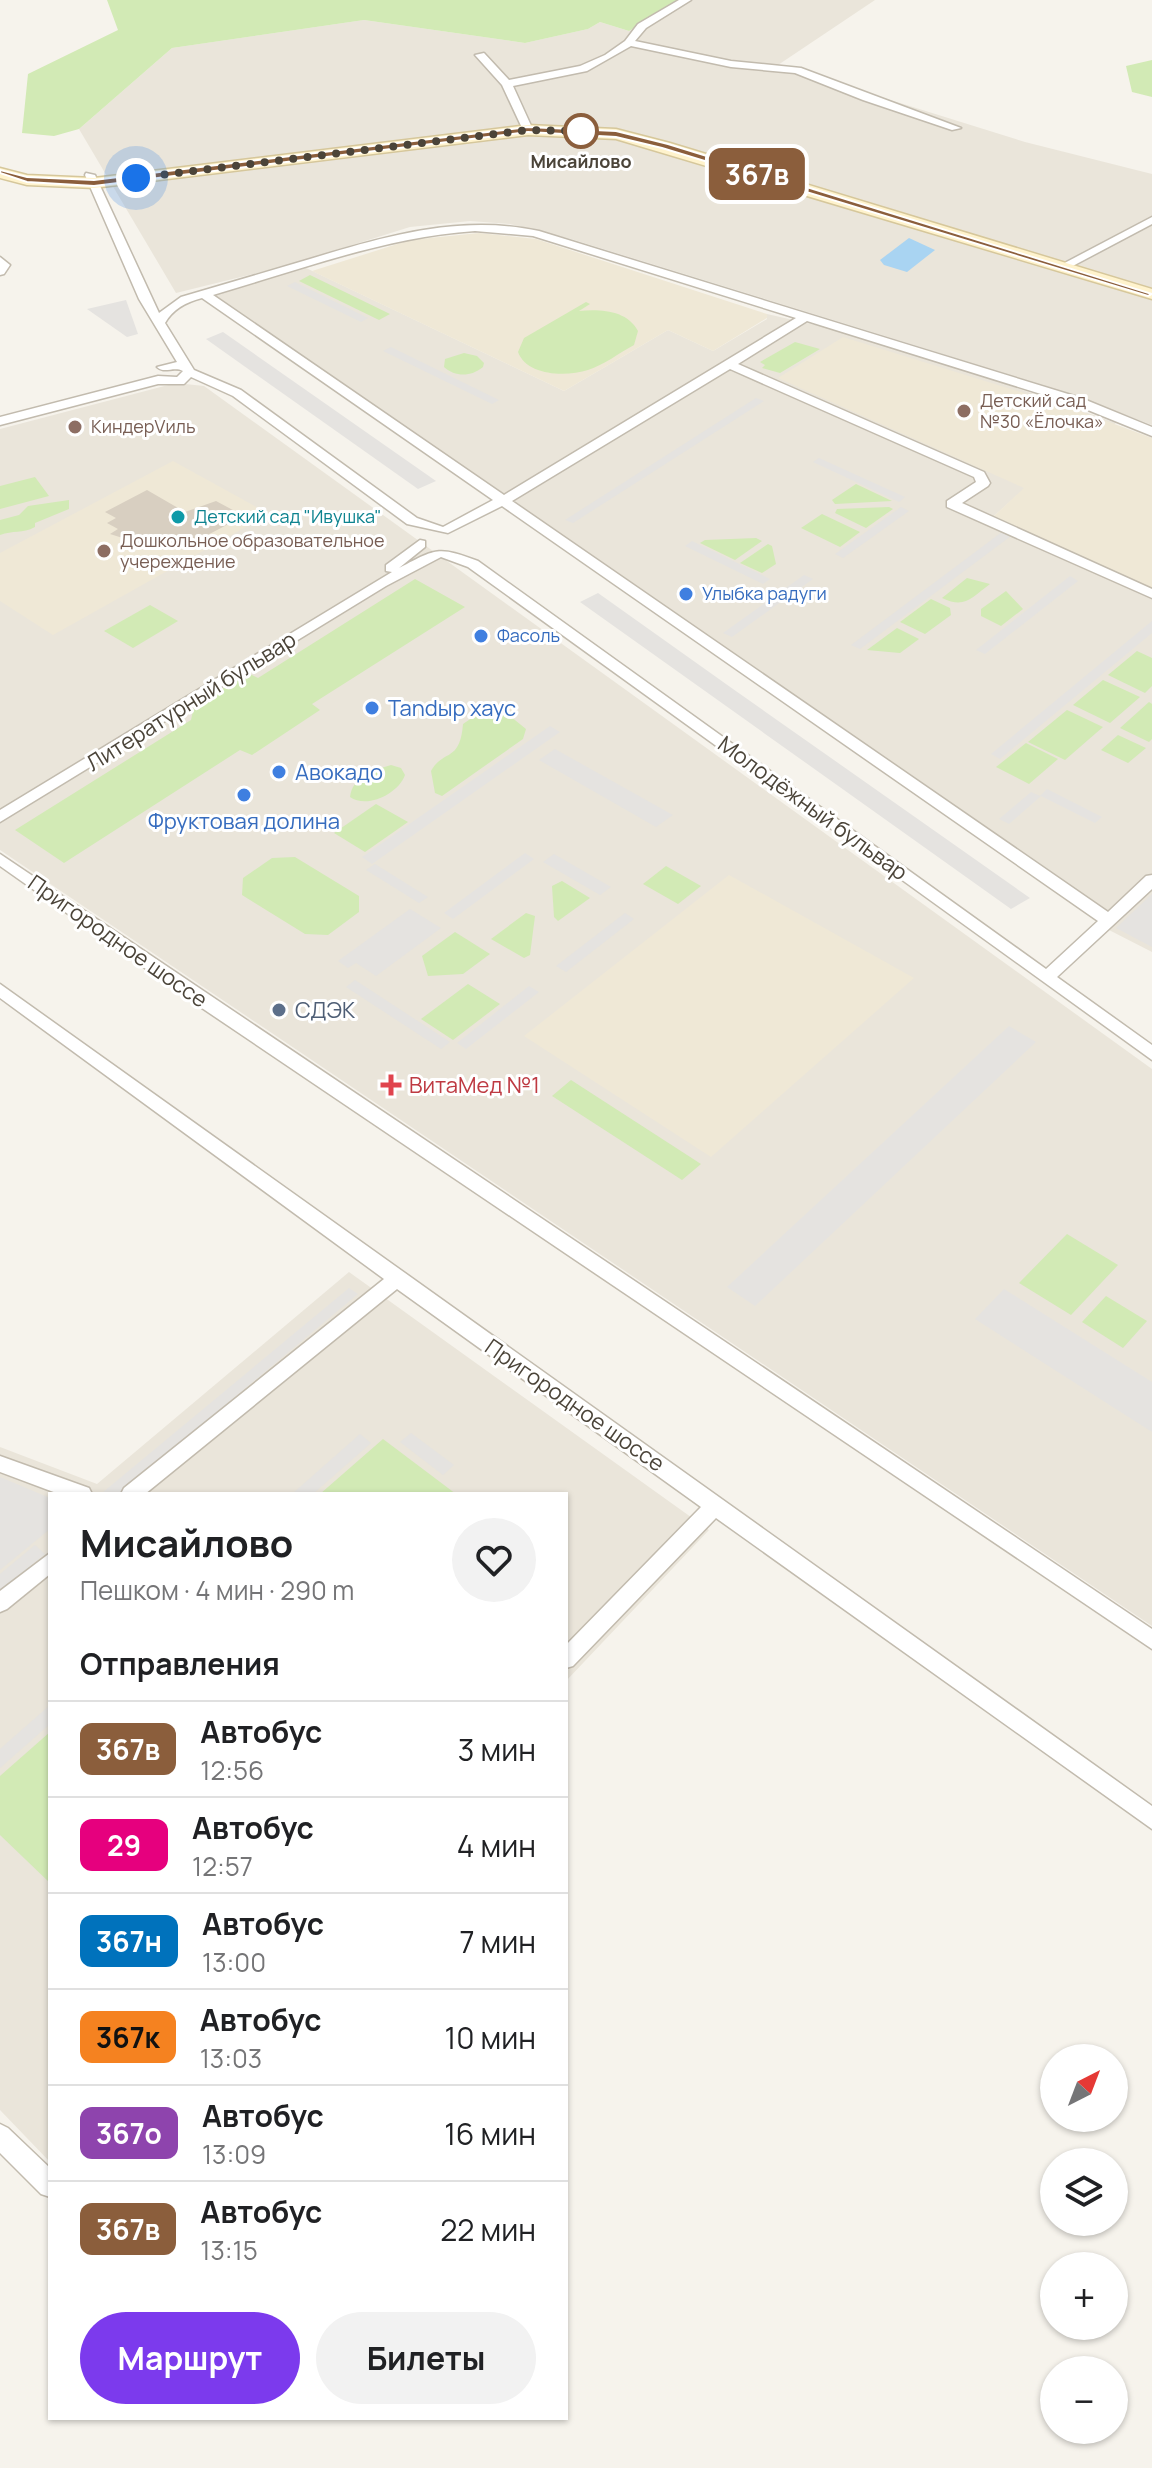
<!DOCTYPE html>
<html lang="ru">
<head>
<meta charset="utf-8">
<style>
  body { margin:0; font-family:Manrope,sans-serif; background:#f2f2f2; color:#202124; height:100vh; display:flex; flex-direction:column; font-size:30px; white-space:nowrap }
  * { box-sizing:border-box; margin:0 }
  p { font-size:26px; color:#757577 }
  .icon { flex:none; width:44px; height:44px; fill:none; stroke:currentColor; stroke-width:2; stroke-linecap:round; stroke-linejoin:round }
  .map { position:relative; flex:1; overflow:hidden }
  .drawer { position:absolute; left:48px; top:1492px; width:520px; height:928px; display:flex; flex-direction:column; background:#fff; border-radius:0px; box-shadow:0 2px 6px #0004 }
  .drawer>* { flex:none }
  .badge { padding:0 16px; border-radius:12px; font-size:28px; line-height:52px }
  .needle { width:52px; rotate:42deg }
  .tools { position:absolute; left:1040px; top:2044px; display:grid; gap:16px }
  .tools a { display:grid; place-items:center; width:88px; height:88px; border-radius:50%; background:#fff; box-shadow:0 2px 6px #0004; font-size:40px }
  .you { position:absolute; width:40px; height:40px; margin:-20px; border:6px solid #fff; border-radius:50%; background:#1a73e8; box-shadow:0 0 0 12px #1a73e833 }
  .map>.badge { position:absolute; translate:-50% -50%; box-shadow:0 0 0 4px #fff }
  h2 { padding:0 32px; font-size:30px; line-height:72px }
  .round { display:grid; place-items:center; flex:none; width:84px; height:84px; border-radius:42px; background:#f2f2f2 }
  .summary { display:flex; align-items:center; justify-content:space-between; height:136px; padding:0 32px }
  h1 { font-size:38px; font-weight:700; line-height:60px }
  .action { display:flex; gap:16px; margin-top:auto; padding:16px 32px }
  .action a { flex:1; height:92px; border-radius:48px; background:#7c3aed; color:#fff; font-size:32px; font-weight:700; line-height:92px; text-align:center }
  .action a+a { background:#f2f2f2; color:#202124 }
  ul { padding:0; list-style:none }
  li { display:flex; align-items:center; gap:24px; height:96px; padding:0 32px; border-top:2px solid #e0e0e0 }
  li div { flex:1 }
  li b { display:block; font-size:30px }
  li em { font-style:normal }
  li .badge { min-width:88px; font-weight:700; text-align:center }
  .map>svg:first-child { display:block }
</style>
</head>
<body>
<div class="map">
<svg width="1152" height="2468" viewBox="0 0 1152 2468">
  <rect width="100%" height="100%" fill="#f6f3ec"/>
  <g fill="#eae5da">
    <polygon points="681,0 875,0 778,65 1025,142 1152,174 1152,425 1094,403 924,348 571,239 510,224 470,221 410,227 285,266 176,293 79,129 172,48 364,20 525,43 588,29 600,22 629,31"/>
    <polygon points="304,267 564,391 668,330 713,351 767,319 767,314 833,329 949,364 1116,423 1025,488 994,516 1152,589 1152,952 1109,930 1075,906 204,299"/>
    <polygon points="176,383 204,386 1152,1069 1152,1626 0,850 0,429"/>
    <polygon points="349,1272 709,1530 566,1681 566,1494 50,1494 50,2162 0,2110 0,1447 97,1484"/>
  </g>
  <g fill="#efe8d6">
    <polygon points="479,233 536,239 767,314 767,318 713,351 668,330 564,391 312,271 410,240"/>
    <polygon points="843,337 1069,407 1152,438 1152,589 994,516 1024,488 778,378"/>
    <polygon points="173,461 269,514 53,635 0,601 0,553"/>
    <polygon points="729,875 914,978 711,1157 524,1036"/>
  </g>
  <g fill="#d2eab5">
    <polygon points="107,0 681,0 629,31 600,22 588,29 525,43 364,20 172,48 79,129 54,136 22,133 28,74 118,30"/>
    <polygon points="1152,60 1152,97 1132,92 1126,66"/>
    <polygon points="310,275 390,314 379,320 299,281"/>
    <path d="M586,302L590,304L579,311C600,309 627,310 638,331L634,345C619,353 604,365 588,370C566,377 527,376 518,352L524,338Z"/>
    <polygon points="795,342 820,349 780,373 762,368 765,365 760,362"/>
    <path d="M464,353L477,356L484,363L483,367C471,377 455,377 444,367L445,359Z"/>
    <polygon points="35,477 49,496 0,509 0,486"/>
    <polygon points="856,484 892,501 835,504 832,500"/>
    <path d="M69,500V509L35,523V527C22,534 13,530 0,535V520L19,515L28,506Z"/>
    <polygon points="889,507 893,509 866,528 835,513 837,509"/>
    <polygon points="822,514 860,532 840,547 801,528"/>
    <polygon points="756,538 762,541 735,560 700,543 705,540"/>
    <polygon points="768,544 772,546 776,564 762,573 740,563"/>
    <path d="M967,578L990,584C971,598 965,609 942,598Z"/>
    <polygon points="415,579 465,607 312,704 320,710 252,755 240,750 64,863 15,830 191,720 194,706 248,673 258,678"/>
    <polygon points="1006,591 1023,609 1001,626 981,616 981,609"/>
    <polygon points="931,599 950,608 951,615 925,634 900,622"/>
    <polygon points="150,605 178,621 133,648 104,631"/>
    <polygon points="897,628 919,639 900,653 867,650"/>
    <polygon points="1137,651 1152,658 1152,686 1145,693 1108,675"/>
    <polygon points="1103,680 1140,697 1110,723 1073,705"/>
    <polygon points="1149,702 1152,704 1152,739 1149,742 1120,728"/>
    <path d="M485,709L510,716L526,729L523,739L442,796L435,793L431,771C443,749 460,763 463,724Z"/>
    <polygon points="1067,710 1103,727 1065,760 1028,742"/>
    <polygon points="1118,735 1146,748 1128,763 1101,750"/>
    <polygon points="1026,743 1058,759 1029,784 996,767"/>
    <path d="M391,765L401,768L405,775C398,794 367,809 350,797C352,777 374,770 391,765Z"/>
    <polygon points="376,804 408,822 365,852 334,833"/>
    <polygon points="295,857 359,896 359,912 328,935 305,934 242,895 243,878 272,858"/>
    <polygon points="666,866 701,886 678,904 643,884"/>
    <polygon points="562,881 590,898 558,921 554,917 552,886"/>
    <polygon points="526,913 535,916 530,955 524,958 491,939"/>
    <polygon points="455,932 490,954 463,974 428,976 422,956"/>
    <polygon points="468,984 500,1004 453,1040 421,1019"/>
    <polygon points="571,1080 701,1164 682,1180 552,1096"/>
    <polygon points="1067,1234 1118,1265 1071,1315 1019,1283"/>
    <polygon points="1106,1296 1147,1321 1123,1348 1082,1322"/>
    <polygon points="383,1439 456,1494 320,1494"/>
    <polygon points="50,1732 50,1883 0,1835 0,1776"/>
  </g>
  <g fill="#e5e3e0">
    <polygon points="295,282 368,318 361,322 287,286"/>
    <polygon points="126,300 138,334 127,337 87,309"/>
    <polygon points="223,332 436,481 418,489 206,339"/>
    <polygon points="391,347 499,400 492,404 383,351"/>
    <polygon points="756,398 764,401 573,523 565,520"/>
    <polygon points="819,458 905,497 899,502 813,462"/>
    <polygon points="901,507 909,511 843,558 835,554"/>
    <polygon points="1002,532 1011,536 860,649 851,645"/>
    <polygon points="692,541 770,579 763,584 685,546"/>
    <polygon points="804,575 813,579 732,637 723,633"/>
    <polygon points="1070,576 1078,581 985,654 976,650"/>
    <polygon points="598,593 733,689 1030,898 1011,909 580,602"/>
    <polygon points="1152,621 1152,633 1000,759 991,754"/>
    <polygon points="550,726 560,732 372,864 362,857"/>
    <polygon points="555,749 673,815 656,827 539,760"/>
    <polygon points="1047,789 1102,817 1095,823 1041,796 1009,824 999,819 1031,792 1040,796"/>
    <polygon points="525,853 534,859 453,919 444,913"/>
    <polygon points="554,854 611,887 600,895 543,862"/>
    <polygon points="375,864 428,897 419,903 366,870"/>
    <polygon points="1152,894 1152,947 1116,928"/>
    <polygon points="410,909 441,928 376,976 356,963 348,968 338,961"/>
    <polygon points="625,913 634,919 566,972 556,966"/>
    <polygon points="355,980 450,1042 441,1049 346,987"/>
    <polygon points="529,986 539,992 466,1049 457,1043"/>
    <polygon points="1009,1026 1036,1042 755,1306 727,1287"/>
    <polygon points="349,1288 358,1294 119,1494 102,1493"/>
    <polygon points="1004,1289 1152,1382 1152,1432 975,1319"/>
    <polygon points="411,1433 454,1465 443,1475 400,1442"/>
    <polygon points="360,1434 371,1443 313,1494 292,1494"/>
    <polygon points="0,1477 50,1498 50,1529 0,1570"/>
    <polygon points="35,1545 45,1554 0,1591 0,1574"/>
    <polygon points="50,1705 50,1724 0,1768 0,1749"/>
  </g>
  <polygon fill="#a9d4f2" points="909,238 935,250 907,272 884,265 880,260"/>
  <polygon fill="#d8cfc1" points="147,490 185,512 216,501 244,516 196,541 175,546 148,546 110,534 118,529 107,523 116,518 105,512"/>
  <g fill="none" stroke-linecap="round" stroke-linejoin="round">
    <defs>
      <g id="minor">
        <polygon points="679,0 691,0 646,28 635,41 731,61 801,68 961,128 952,130 863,100 795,73 731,67 631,46 587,71 513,86 533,130 528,133 523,130 502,85 475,55 484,53 509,80 580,66 605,55 625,41 638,24"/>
        <path d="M86,173L95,175L159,313L181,297C224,284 267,272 310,259C385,236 461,214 539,231L1081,398L1152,427V436L1073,404L807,321L738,364L984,472L990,483L988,486L962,503L1152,589V598L947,507V501L976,482L974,477L730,369L512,501L1108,912L1146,876L1152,875V889L1057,977L1152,1045V1060L468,567L441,557L386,586L0,822V810L392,572L386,571V565L420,540L425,541V547L399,568C437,548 438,546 478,561L1046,969L1098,921L502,506L448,533L407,524L233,396L191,377L184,384H158L0,425V417L158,376L177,377L183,371C174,366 164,374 157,367L177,362L139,299L85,175ZM475,231L533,236L796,318L504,495L213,295C299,270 385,237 475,231ZM202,298L493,500L443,527L417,518L241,390L194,370L165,323C173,309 186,302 202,298Z"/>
        <polygon points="1152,217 1152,224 1067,269 1057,267"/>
        <polygon points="0,257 10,265 4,274 0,275"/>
        <polygon points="0,854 1152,1629 1152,1649 190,1000 0,866"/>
        <polygon points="0,984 1152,1806 1152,1829 716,1518 573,1666 566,1668 566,1645 701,1507 397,1289 145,1494 121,1494 124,1488 384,1279 0,998"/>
        <polygon points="0,1456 89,1488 92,1494 59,1494 0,1472"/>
        <polygon points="50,1553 50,1574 7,1609 0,1612 0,1591"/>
        <polygon points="0,2124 8,2128 50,2168 50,2197 41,2194 0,2153"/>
      </g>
      <polygon id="secondary" points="528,125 616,129 670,143 1152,289 1152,299 616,139 528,135 94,188 27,185 0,178 0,168 27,175 94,178"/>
    </defs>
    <use href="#minor" stroke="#c2bbae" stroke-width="3"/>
    <use href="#secondary" stroke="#d6c79b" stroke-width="3"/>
    <use href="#minor" fill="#fff" fill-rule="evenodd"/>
    <use href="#secondary" fill="#fff3cd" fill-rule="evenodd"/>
  </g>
  <polygon fill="#8b5e3c" stroke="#fff" stroke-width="2" points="528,127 616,131 668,144 1152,294 1148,296 662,148 616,137 528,132 94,186 27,182 0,173 0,170 27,177 94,180"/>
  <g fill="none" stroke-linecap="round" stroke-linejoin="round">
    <polyline stroke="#4b4439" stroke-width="8" stroke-dasharray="0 14.4" points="136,178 528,130 581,131"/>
  </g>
  <circle fill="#fff" stroke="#8b5e3c" stroke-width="4" cx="581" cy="131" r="16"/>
  <g fill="#8d6e63" stroke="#fff" stroke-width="3">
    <circle cx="964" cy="411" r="8"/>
    <circle cx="75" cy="427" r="8"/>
    <circle cx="104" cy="551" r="8"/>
  </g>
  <circle fill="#0f9aa8" stroke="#fff" stroke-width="3" cx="178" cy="517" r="8"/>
  <g fill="#3f7fe0" stroke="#fff" stroke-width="3">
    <circle cx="686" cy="594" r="8"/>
    <circle cx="481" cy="636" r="8"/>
    <circle cx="372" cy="708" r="8"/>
    <circle cx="279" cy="772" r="8"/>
    <circle cx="244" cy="795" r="8"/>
  </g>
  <circle fill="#5c6f8a" stroke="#fff" stroke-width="3" cx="279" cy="1010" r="8"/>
  <path fill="#e0444e" stroke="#fff" stroke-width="3" d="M387 1073h8v8h8v8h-8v8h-8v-8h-8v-8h8z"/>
  <g text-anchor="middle" stroke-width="6" stroke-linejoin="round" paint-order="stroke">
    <g font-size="18" font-weight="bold" fill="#4b4439" stroke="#fff">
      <text x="581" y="168">Мисайлово</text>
    </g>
    <g font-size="18" fill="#785e54" stroke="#fff" text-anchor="start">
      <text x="980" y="407">Детский сад<tspan x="980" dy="21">№30 «Ёлочка»</tspan></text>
      <text x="91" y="433">КиндерVиль</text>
      <text x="120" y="547">Дошкольное образовательное<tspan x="120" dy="21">учереждение</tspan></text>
    </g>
    <g font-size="18" fill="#0d838f" stroke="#fff" text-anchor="start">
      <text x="194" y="523">Детский сад "Ивушка"</text>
    </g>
    <g font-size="18" fill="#366cbe" stroke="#fff" text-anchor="start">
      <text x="702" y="600">Улыбка радуги</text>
      <text x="497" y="642">Фасоль</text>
    </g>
    <g font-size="22" fill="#4b4439" stroke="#fff">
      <text transform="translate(191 701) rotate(-32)" y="8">Литературный бульвар</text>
      <text transform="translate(813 808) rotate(36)" y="8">Молодёжный бульвар</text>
      <text transform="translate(118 941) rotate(35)" y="8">Пригородное шоссе</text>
      <text transform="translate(575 1405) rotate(35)" y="8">Пригородное шоссе</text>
    </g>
    <g font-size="22" fill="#366cbe" stroke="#fff" text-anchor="start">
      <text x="388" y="716">Tandыр хаус</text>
      <text x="295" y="780">Авокадо</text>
      <text x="244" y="829" text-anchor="middle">Фруктовая долина</text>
    </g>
    <g font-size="22" fill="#4e5e75" stroke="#fff" text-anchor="start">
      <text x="295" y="1018">СДЭК</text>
    </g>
    <g font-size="22" fill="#be3a42" stroke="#fff" text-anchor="start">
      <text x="409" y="1093">ВитаМед №1</text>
    </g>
  </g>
</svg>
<div class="tools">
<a><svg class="needle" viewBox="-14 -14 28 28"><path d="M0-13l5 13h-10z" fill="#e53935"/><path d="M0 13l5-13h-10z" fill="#757577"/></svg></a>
<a><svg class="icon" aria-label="layers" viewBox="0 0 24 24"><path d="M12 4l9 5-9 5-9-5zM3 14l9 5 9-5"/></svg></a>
<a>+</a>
<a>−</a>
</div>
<div class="you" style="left:136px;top:178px"></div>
<b class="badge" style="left:757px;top:174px;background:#8b5e3c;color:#fff">367в</b>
<section class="drawer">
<div class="summary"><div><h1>Мисайлово</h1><p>Пешком · 4 мин · 290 m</p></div><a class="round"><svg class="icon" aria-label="heart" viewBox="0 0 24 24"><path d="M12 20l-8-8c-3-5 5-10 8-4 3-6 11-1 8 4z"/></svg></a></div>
<h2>Отправления</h2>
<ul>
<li><span class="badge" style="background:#8b5e3c;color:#fff">367в</span><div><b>Автобус</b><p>12:56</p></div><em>3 мин</em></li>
<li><span class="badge" style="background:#e6007e;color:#fff">29</span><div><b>Автобус</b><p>12:57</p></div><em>4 мин</em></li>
<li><span class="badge" style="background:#0072bc;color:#fff">367н</span><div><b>Автобус</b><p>13:00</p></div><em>7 мин</em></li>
<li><span class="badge" style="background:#f58220;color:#111">367к</span><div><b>Автобус</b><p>13:03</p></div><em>10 мин</em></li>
<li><span class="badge" style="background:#8e44ad;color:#fff">367о</span><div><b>Автобус</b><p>13:09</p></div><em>16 мин</em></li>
<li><span class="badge" style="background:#8b5e3c;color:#fff">367в</span><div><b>Автобус</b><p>13:15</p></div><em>22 мин</em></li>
</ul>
<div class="action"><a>Маршрут</a><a>Билеты</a></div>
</section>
</div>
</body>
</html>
